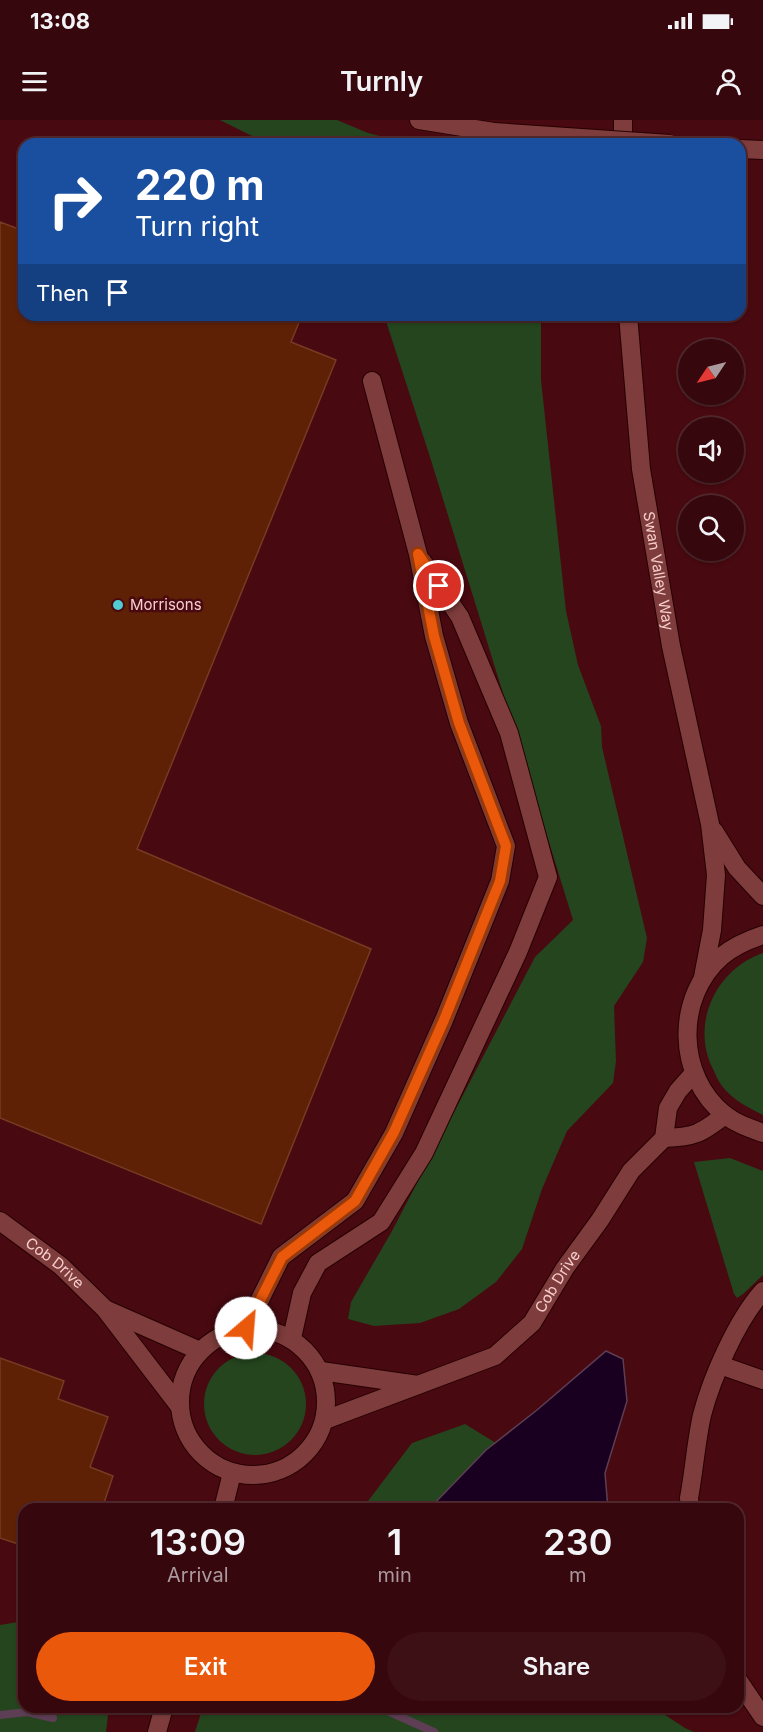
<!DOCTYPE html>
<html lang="en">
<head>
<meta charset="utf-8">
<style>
	:root { --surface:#36070c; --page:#3d1015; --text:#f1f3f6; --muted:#aa999d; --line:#50282d; --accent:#ea580c }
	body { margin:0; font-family:Inter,sans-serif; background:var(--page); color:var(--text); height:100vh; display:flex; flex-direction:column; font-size:22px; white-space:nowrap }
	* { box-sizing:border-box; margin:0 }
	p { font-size:20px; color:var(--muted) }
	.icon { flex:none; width:33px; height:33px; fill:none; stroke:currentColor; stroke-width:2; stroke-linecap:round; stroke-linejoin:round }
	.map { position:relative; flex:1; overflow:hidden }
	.sheet { position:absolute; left:18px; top:1383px; width:726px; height:210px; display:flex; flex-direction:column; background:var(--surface); border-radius:18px; box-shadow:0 2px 4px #0004,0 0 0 2px var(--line) }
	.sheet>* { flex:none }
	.hud { position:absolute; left:18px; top:18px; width:728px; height:183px; border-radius:18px; box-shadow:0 2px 4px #0004,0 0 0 2px var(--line); background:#1a4fa0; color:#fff; overflow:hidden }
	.needle { width:39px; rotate:235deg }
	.buttons { position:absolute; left:678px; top:219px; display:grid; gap:12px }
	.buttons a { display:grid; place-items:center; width:66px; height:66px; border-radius:50%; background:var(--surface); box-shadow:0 2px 4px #0004,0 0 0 2px var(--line); font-size:30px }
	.pin { position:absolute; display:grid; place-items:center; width:51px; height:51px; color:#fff; margin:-26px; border:3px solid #fff; border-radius:50%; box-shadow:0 2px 6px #0007 }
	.me { position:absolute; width:66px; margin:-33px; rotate:27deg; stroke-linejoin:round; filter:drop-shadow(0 0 4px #0008) }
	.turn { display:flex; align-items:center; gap:21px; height:126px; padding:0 18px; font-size:27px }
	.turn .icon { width:78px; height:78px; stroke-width:2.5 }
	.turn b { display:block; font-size:42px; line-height:51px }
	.then { display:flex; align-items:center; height:57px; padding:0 18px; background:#0003; gap:12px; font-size:22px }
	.eta { display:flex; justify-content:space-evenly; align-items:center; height:102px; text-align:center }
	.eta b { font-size:36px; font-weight:600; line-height:42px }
	.action { display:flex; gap:12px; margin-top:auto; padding:12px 18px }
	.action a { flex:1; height:69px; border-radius:36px; background:var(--accent); color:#fff; font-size:24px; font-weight:600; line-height:69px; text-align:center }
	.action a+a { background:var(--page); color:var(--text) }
	.status { display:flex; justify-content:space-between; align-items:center; height:42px; padding:0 30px; background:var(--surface); direction:ltr }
	.status svg { height:16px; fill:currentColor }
	header { display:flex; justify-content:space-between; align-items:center; height:78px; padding:0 18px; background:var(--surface); font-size:27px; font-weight:600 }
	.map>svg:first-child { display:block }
	.green { fill:#24451e }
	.water { fill:#1a0020; stroke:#5d3e54; stroke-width:1.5 }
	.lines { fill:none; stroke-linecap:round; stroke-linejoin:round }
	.stream { stroke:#5d3e54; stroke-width:8 }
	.building { fill:#5e2106; stroke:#773a23; stroke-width:1.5 }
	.minor-casing { stroke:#260002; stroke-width:20 }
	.minor { stroke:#7e3c3c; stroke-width:18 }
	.minor-bridge-casing { stroke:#260002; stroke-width:20; stroke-linecap:butt }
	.minor-bridge { stroke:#7e3c3c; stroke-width:18 }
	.route-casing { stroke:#983908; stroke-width:15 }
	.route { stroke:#ea580c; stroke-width:10 }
	.poi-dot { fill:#51ccd3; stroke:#480910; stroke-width:2 }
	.labels { text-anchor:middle; stroke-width:5; stroke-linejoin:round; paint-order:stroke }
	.street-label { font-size:15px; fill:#f8cfcd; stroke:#480910 }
	.poi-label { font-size:15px; fill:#f8cfcd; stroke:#480910; text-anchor:start }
</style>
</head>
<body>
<div class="status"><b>13:08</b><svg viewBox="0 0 49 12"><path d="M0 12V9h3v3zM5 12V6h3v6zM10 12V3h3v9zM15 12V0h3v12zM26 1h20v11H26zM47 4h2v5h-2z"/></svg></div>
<header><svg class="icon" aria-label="menu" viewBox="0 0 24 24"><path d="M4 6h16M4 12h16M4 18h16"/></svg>Turnly<svg class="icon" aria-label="person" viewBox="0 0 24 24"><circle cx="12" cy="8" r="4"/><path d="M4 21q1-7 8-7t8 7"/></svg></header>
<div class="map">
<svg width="763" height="1612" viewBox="0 0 763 1612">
	<rect width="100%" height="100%" fill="#480910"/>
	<path class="green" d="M220 0H337L368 13 412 24H268Z
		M384 195H541V260L566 491 578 545 601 606 602 627 647 818 643 842 614 886 616 941 613 963 567 1011 542 1069 522 1129 496 1162 459 1189 420 1203 374 1206 348 1199 351 1182 392 1111 535 837 573 800 430 337Z
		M763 833V995C747 987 733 980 722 966 718 961 716 955 713 949 690 904 716 849 763 833Z
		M730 1038 763 1051V1155L743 1174 737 1178 734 1174 694 1042Z
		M204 1284a51 51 0 1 1 102 0a51 51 0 1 1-102 0Z
		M465 1304 496 1323 429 1389H362L412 1323Z
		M24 1501V1587H109L106 1612H0V1505Z
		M203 1587H653L685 1608 694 1612H195Z"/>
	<path class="water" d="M606 1231 623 1239 627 1281 605 1353 608 1389H429L486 1330 537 1290Z"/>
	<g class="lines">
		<path class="stream" d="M324 1587 356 1589H383L434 1612
			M0 1595 27 1592 53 1598"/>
	</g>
	<path class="building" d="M0 102 24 111V195H302L291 222 336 240 137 729 371 829 261 1104 0 998Z
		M0 1238 64 1261 58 1279 108 1297 90 1347 113 1356 102 1389H24V1426L0 1418Z"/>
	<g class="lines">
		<g class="minor-casing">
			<g id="minor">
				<path d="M419 0 494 12"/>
				<path d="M623 0V24"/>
				<path d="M740 29 763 30"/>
				<path id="s1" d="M628 195 641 349 671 526 710 704 716 755 712 810 703 857"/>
				<path d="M714 711 737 748 763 776"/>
				<path d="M763 815C748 820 734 826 722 836 675 877 676 956 725 995 737 1004 749 1008 763 1013"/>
				<path d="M664 1018C695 1017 700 1014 725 995"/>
				<path id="s2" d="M0 1101 61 1146 105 1189 180 1287"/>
				<path d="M107 1190 200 1231"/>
				<path d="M246 1208 281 1137 355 1081 394 1013 444 900 500 761 506 726 459 603 434 516 418 434 372 261"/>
				<circle cx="253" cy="1282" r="73"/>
				<path d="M292 1218 302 1173 318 1143 381 1102 424 1033 518 832 548 757 509 613 460 497 422 441"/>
				<path d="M720 1245 763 1260"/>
				<path d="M321 1251 418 1265"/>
				<path id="s3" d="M325 1300 495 1236 532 1203 565 1148 600 1100 631 1051 664 1018 668 988 678 971 694 953"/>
				<path d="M223 1389 232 1353"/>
				<path d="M690 1389 689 1378C694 1351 696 1322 702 1295 712 1257 737 1200 763 1171"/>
				<path d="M738 1560 763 1597"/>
				<path d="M157 1612 164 1587"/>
			</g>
		</g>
		<use href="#minor" class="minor"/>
		<g class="minor-bridge-casing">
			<path id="minor-bridge" d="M494 12 670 24"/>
		</g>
		<use href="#minor-bridge" class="minor-bridge"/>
	</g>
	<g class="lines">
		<g class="route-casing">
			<path id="route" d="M246 1208 282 1137 355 1081 394 1012 444 900 500 761 506 726 459 603 434 516 418 434 439 466"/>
		</g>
		<use href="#route" class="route"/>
	</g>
	<circle class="poi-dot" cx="118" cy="485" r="6"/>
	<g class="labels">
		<g class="street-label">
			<text dy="5" stroke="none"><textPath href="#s1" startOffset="258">Swan Valley Way</textPath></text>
			<text dy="5" stroke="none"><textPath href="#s2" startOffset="69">Cob Drive</textPath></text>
			<text dy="5" stroke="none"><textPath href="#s3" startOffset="280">Cob Drive</textPath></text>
		</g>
		<g class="poi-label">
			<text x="130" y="490">Morrisons</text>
		</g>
	</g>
</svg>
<div class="buttons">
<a><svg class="needle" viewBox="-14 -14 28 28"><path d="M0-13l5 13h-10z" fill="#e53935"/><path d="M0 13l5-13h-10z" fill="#aa999d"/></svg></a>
<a><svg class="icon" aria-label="sound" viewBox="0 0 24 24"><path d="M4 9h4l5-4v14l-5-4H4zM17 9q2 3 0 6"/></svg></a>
<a><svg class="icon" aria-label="search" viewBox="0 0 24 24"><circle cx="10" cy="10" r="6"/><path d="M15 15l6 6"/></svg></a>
</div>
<div class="pin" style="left:439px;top:466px;background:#d93025"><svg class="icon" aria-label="arrive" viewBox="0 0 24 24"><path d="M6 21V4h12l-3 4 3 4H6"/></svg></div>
<svg class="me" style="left:246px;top:1208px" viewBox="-20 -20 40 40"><circle r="19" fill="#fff"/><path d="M0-13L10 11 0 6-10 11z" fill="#ea580c"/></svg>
<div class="hud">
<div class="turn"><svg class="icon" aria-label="right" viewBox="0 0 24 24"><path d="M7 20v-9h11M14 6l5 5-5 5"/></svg><div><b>220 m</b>Turn right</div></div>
<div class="then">Then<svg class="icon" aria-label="arrive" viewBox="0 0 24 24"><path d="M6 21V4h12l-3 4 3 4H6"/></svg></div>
</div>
<section class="sheet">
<div class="eta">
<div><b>13:09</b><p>Arrival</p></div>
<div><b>1</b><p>min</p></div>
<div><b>230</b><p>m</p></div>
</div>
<div class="action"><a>Exit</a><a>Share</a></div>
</section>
</div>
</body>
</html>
